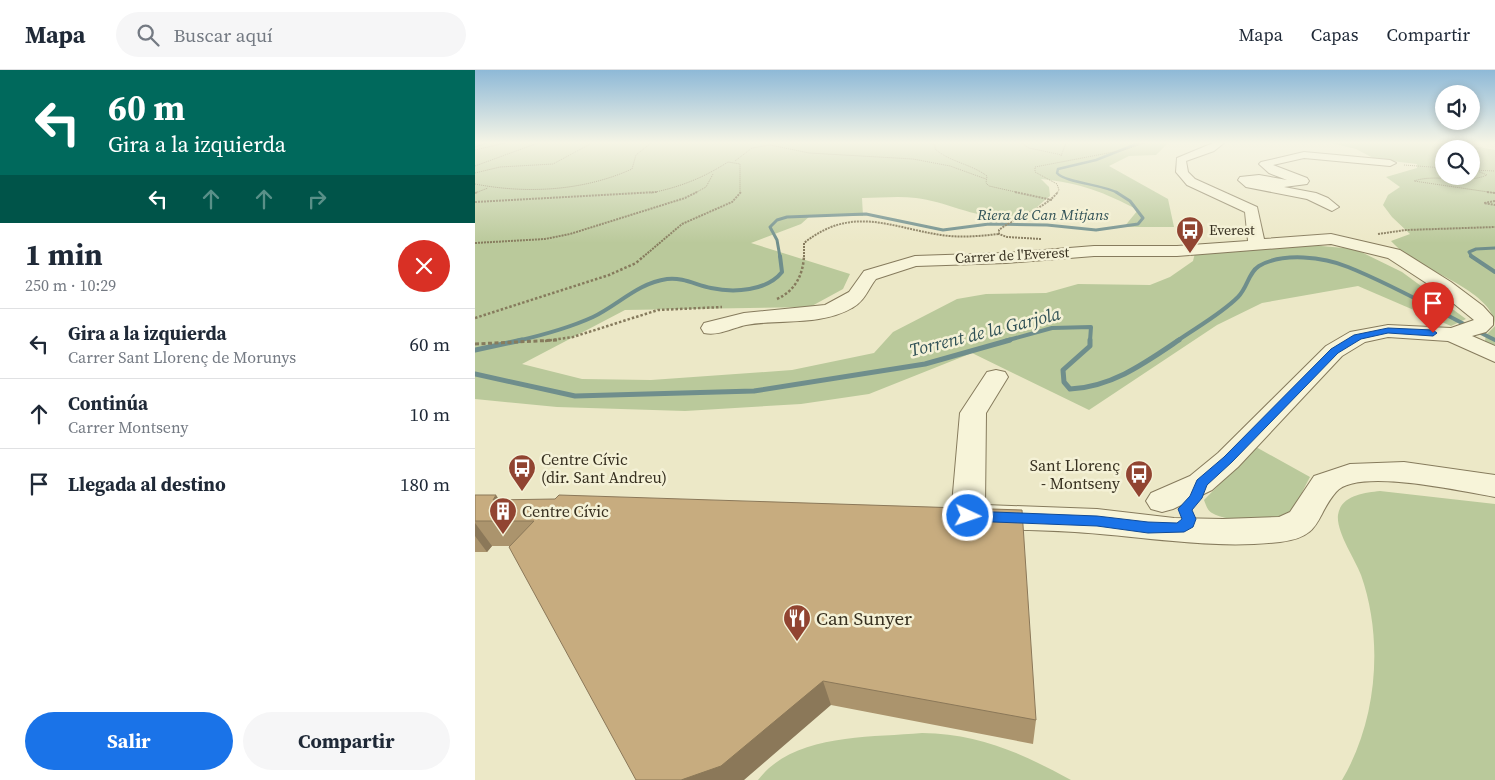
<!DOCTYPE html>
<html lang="es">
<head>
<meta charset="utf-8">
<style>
	:root { --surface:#fff; --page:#f6f6f7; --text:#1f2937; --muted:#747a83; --line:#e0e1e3; --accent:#1a73e8 }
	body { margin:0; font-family:"Source Serif 4",serif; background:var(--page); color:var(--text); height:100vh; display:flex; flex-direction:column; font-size:19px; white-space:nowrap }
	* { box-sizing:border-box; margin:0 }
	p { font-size:16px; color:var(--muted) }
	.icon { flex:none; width:28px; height:28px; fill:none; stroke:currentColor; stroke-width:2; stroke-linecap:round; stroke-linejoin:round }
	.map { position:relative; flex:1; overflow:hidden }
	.details { display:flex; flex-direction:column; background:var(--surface); width:475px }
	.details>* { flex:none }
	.banner { background:#00695c; color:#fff; overflow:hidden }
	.buttons { position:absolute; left:960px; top:15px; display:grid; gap:10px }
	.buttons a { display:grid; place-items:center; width:45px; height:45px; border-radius:50%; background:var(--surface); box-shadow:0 2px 8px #0003; font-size:25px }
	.pin { position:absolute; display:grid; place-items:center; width:42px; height:42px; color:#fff; margin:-51px -21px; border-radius:50% 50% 50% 0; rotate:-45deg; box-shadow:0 0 5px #0007 }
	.pin .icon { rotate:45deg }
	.me { position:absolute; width:55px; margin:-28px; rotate:93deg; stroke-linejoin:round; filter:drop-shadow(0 0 4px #0008) }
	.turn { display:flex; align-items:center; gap:18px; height:105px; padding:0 25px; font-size:22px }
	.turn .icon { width:65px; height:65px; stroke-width:2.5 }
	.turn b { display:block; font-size:35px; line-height:42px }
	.lanes { display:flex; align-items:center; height:48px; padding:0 25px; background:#0003; justify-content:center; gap:25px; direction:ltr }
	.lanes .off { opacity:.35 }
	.round { display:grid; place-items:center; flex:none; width:52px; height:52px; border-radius:26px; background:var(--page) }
	.headline { display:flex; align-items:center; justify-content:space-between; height:85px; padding:0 25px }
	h1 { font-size:30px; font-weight:700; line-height:38px }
	.action { display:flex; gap:10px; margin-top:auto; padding:10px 25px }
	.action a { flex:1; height:58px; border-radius:30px; background:var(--accent); color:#fff; font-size:20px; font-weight:700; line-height:58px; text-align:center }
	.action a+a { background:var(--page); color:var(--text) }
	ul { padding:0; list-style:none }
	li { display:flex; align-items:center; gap:15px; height:70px; padding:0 25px; border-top:1px solid var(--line) }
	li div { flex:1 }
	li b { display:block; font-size:19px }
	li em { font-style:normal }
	header { display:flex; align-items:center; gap:30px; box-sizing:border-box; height:70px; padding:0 25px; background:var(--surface); border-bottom:1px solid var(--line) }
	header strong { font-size:24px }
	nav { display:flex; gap:28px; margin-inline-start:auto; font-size:18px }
	.search { width:350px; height:45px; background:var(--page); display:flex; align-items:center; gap:12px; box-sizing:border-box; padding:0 18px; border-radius:28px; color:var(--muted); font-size:19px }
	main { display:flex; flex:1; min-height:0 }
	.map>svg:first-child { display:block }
	.green { fill:#bac99b; fill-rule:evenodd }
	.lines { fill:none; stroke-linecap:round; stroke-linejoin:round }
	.stream-far3 { stroke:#6f8e8c; stroke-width:2.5 }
	.stream-far2 { stroke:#6f8e8c; stroke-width:3 }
	.stream-far1 { stroke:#6f8e8c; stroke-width:4 }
	.stream { stroke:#6f8e8c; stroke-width:5 }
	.minor-casing { stroke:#867b5d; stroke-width:2 }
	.path-far3 { stroke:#867b5d; stroke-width:1; stroke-dasharray:1 1; stroke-linecap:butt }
	.path-far2 { stroke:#867b5d; stroke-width:2; stroke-dasharray:2 1; stroke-linecap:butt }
	.path-far1 { stroke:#867b5d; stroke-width:2.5; stroke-dasharray:2.5 2; stroke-linecap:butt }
	.path { stroke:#867b5d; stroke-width:3; stroke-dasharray:4 2.5; stroke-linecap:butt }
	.minor { fill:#f7f4d9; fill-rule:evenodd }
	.wall { fill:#ab946d }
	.shaded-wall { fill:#8b7859 }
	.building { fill:#c7ac7f; stroke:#8b7859 }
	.route { fill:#1a73e8; stroke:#114b97 }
	.labels { text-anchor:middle; stroke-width:5; stroke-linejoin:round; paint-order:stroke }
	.far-poi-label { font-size:14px; fill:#373020; stroke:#f4f1d6; text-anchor:start }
	.far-street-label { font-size:14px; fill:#373020; stroke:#f4f1d6 }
	.far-water-label { font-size:15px; font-style:italic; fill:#305156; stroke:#f4f1d6 }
	.poi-label { font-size:16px; fill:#373020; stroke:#f4f1d6; text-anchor:start }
	.water-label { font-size:18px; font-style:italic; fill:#305156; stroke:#f4f1d6 }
	.near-poi-label { font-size:19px; fill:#373020; stroke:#f4f1d6; text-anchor:start }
</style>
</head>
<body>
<header>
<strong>Mapa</strong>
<div class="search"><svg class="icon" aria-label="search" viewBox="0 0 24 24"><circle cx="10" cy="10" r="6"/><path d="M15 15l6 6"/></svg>Buscar aquí</div>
<nav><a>Mapa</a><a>Capas</a><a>Compartir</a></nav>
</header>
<main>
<section class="details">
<div class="banner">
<div class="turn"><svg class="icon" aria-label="left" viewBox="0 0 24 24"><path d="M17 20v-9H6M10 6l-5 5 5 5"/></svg><div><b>60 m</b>Gira a la izquierda</div></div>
<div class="lanes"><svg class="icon" aria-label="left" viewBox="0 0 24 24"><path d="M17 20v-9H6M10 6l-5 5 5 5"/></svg><svg class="icon off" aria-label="ahead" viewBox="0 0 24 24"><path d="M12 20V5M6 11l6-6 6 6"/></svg><svg class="icon off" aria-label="ahead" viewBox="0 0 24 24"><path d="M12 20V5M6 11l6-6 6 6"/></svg><svg class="icon off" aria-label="right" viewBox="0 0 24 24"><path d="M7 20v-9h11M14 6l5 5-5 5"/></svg></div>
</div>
<div class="headline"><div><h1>1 min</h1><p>250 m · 10:29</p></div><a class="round" style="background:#d93025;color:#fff"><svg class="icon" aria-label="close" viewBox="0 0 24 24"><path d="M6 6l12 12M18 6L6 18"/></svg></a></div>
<ul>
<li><svg class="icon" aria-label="left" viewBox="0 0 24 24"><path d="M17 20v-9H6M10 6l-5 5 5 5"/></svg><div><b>Gira a la izquierda</b><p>Carrer Sant Llorenç de Morunys</p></div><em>60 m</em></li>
<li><svg class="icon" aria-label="ahead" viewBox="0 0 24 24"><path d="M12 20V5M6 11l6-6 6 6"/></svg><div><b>Continúa</b><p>Carrer Montseny</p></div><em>10 m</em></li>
<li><svg class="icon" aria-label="arrive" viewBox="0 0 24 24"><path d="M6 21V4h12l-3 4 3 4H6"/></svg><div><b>Llegada al destino</b></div><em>180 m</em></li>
</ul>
<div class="action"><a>Salir</a><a>Compartir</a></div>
</section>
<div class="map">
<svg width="1020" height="710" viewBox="0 0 1020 710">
	<rect width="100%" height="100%" fill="#ece8c7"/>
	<path class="green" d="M0 73H693L681 85 654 86 634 96 693 129 699 157H649L663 140C629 122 605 113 566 109L574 117 575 126C569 130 563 137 557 141 520 160 478 132 441 128 423 126 404 128 387 128L388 146H335L326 154 276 173 375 204 368 219 335 237 150 240 47 294 107 309 176 310 317 300 399 283 418 262 482 229 511 224 571 223 603 214 675 215 695 207 718 191 720 183 835 175 880 179 927 202 991 249 976 256 883 216 787 233 742 255 614 340 497 283 394 324 326 334 210 341 82 337 0 329Z
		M856 73H982L1020 80V279L1010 271 1011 265 1020 256C1020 223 951 201 930 184 925 180 920 175 916 171L935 164 917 147 908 135 913 125 925 117 911 107 942 98V94L900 89 881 79ZM969 79H996V106H969Z
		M781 377 835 407C829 417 825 430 818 438 805 455 754 453 737 443 732 440 731 435 729 430Z
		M905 421 1020 434V710H867C902 651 909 570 886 505 880 489 861 462 863 445 866 425 889 423 905 421Z
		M447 663C505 664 546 683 596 710H283C319 663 393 668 447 663Z"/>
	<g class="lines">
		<path class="stream-far3" d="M643 123C627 114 591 113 582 103L583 99 621 90 664 73"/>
		<path class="stream-far2" d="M305 187 302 170 295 157 302 150 312 147 391 144 468 160 514 154 572 155 621 160 663 154 668 148 655 131 641 122
			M997 187 994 182 1001 179 1020 178"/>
		<path class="stream-far1" d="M996 186 1020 202
			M42 271C68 265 94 258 118 247 143 235 163 213 192 209 208 207 221 215 236 218 259 223 292 221 307 202L305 186
			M530 271 577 258 616 257 615 271
			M702 271C722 257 746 244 763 227 773 217 773 203 784 196 808 182 849 187 873 197 923 217 972 246 1020 270"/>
		<path class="stream" d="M615 270V276L588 300 589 312 595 319C637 317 670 293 704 270
			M0 280 47 270
			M0 304 100 326 279 321 450 294 535 270"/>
		<g class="minor-casing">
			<path id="minor" d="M738 73H749L739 81 711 91 713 102 720 109 782 137 789 169 856 164 925 180 976 212 1008 236 1018 247V255L1011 262 997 266 1020 276V292L973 271 913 267 890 272 867 286 763 397 737 420 698 439 687 442 676 439 671 431 676 423 715 406 743 383 851 276 875 262 913 255 976 258 999 250 962 220 913 188 856 174 702 186H619L531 193 441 196 401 209C393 219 390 231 377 238 346 256 305 249 271 255 257 258 244 266 229 263L226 258 229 253 269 243 350 235 374 222 389 201 440 186 531 183 619 176H702L773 171 770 142 712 115 701 102 702 88Z
				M829 82 915 90 921 93 915 96 829 88 798 95 832 108 834 111 832 114 809 117 841 123 853 128 864 137 857 141 832 129 771 117 763 110 765 107 784 105 812 110 794 103 784 94 786 92Z
				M521 300 530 302 533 307 511 343 510 435 622 439 699 448 748 449 804 447 815 442 839 406 875 394 929 392 1020 405V427C990 422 882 397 861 422 840 446 848 467 805 472 744 479 685 469 625 464 587 460 549 460 511 459 500 456 492 458 481 455L476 446 485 343 512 302Z"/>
		</g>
		<path class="path-far3" d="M454 73 460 75V79C475 92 496 94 512 106L511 113 514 116 545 123
			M546 73 554 78 587 85
			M0 77 12 73
			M0 80 30 73
			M586 86 591 73
			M260 91 277 78 295 75 334 83 438 89 475 96 511 109
			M929 95 969 98
			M0 96 63 73
			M996 100 1020 101
			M1000 100 1012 105C989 115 963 103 939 111L1020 123
			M0 103 25 97 78 94 117 73
			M0 114C52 124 108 121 157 99L161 85 176 73
			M0 123 13 118
			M176 123C205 117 228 108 253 92L265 94V123
			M220 123 231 117 238 104
			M582 123 584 120 582 114 560 102V97L649 80 670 73"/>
		<path class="path-far2" d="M540 122 577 130
			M1012 122 1020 123
			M0 123 3 122
			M1020 131 1009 133 1020 135
			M0 132 182 122
			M903 164 931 160 1020 157
			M566 169 532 167 524 164V160C543 145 567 141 583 122
			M0 173 70 169 95 164 210 128 222 122
			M168 187 207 154 257 132 266 122
			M329 187V173C377 135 414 157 466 165 485 168 505 166 524 164"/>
		<path class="path-far1" d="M302 229C320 221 328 205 329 186
			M0 248 134 205 161 193 169 186
			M70 271 98 267 183 240 247 237"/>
		<path class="path" d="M0 274 82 270"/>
		<use href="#minor" class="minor"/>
	</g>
	<path class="wall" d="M0 425 24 430 561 650 558 674 356 635 35 476H17L12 482H0Z"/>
	<path class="shaded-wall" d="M21 425 38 450 18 430Z
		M0 453 17 476 12 482 0 466Z
		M348 611 356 635 269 710H206Z"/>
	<path class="building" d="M0 425H21L18 430 80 429 84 425 547 440 561 650 348 611 246 696 206 710H161L34 477 59 451H0Z"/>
	<linearGradient id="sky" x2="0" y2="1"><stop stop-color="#8eb9d7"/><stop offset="0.42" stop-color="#f6f5e6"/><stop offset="1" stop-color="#f6f5e6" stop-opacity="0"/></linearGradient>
	<rect width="1020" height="173" fill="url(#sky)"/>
	<path class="route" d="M913 258 958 260 962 263 958 266 913 263 886 269 863 283 757 392 732 415 727 428 717 440 721 449 718 457 709 462 673 463 622 456 493 451 486 446 493 441 622 446 673 452 702 453 707 449 703 439 715 426 722 410 749 387 856 279 879 265Z"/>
	<defs>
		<g id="bus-pin" transform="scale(1.4375)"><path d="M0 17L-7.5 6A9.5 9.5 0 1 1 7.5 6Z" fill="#914431" stroke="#f4f1d6"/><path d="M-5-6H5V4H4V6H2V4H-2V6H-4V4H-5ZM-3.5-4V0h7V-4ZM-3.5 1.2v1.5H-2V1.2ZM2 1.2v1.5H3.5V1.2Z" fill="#fff"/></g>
		<g id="building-pin" transform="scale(1.4375)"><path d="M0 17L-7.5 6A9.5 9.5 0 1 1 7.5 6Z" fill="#914431" stroke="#f4f1d6"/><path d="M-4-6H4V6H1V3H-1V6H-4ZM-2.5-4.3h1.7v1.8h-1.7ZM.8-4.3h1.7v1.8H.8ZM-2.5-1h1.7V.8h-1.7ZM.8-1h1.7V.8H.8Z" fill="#fff"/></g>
		<g id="restaurant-pin" transform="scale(1.4375)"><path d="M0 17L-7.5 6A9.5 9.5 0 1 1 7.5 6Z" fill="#914431" stroke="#f4f1d6"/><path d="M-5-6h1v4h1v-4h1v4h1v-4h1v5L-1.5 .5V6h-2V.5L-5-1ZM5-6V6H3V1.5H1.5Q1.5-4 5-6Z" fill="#fff"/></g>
	</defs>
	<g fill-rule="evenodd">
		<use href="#bus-pin" x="715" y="160"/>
		<use href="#bus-pin" x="47" y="398"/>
		<use href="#bus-pin" x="664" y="404"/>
		<use href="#building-pin" x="28" y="441"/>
		<use href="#restaurant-pin" x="322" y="548"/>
	</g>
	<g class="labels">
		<g class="far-poi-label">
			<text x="734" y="165">Everest</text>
		</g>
		<g class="far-street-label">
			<text transform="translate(537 185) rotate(-3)" y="5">Carrer de l'Everest</text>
		</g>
		<g class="far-water-label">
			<text x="568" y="150">Riera de Can Mitjans</text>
		</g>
		<g class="poi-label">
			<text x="66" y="395">Centre Cívic<tspan x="66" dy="18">(dir. Sant Andreu)</tspan></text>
			<text x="645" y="401" text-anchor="end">Sant Llorenç<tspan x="645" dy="18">- Montseny</tspan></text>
			<text x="47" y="447">Centre Cívic</text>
		</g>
		<g class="water-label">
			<text transform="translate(510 262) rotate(-14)" y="6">Torrent de la Garjola</text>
		</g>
		<g class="near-poi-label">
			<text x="341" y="555">Can Sunyer</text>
		</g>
	</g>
</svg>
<div class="buttons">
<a><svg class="icon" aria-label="sound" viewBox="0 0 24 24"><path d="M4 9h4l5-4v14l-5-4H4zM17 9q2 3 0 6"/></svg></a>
<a><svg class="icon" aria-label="search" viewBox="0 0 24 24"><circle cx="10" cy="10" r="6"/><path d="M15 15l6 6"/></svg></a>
</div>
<div class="pin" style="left:958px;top:263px;background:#d93025"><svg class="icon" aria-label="arrive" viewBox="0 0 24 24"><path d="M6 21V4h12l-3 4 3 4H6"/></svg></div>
<svg class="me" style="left:493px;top:446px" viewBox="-20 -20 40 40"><circle r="17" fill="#1a73e8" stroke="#fff" stroke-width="3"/><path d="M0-11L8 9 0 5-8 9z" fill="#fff"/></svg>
</div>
</main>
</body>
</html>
